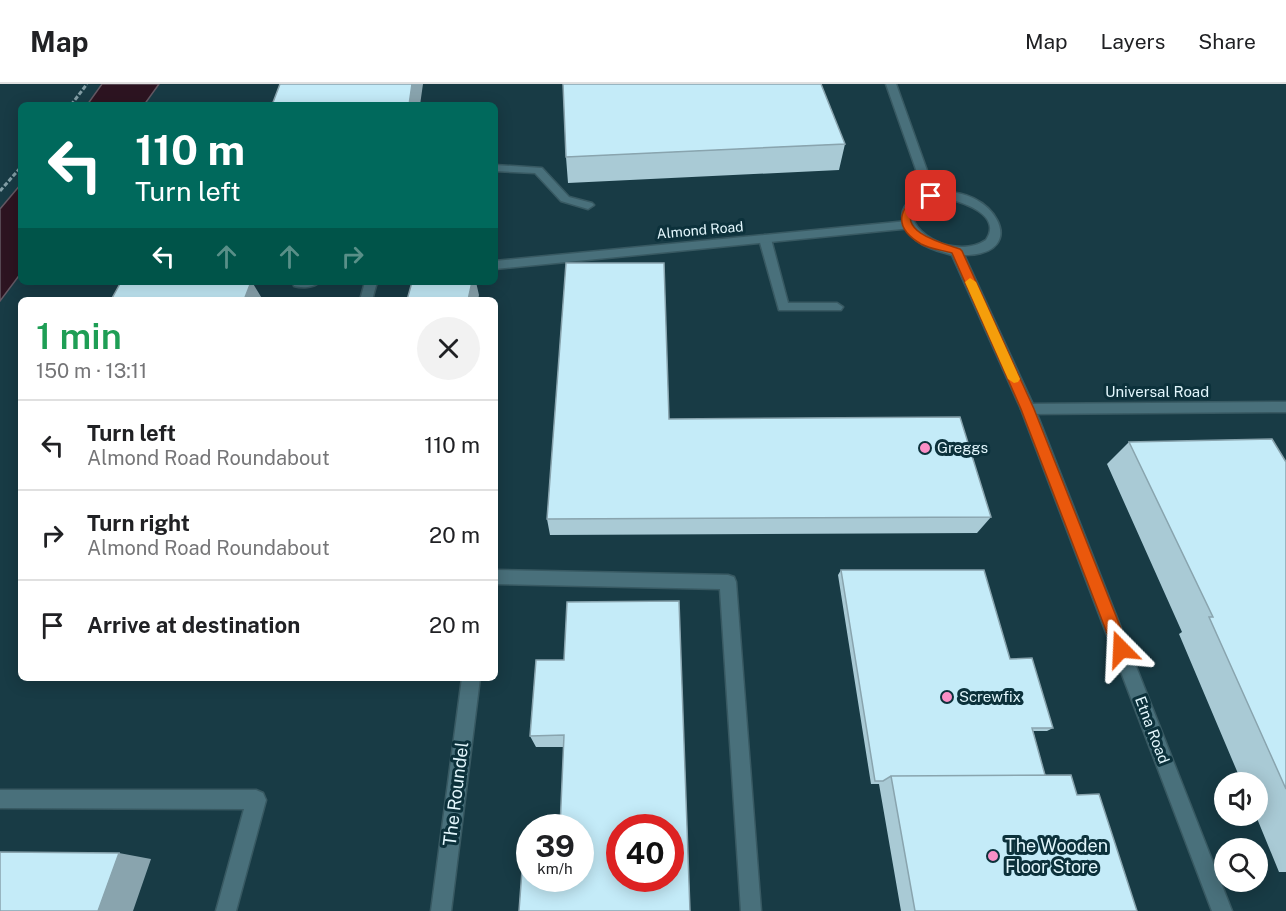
<!DOCTYPE html>
<html lang="en">
<head>
<meta charset="utf-8">
<style>
	:root { --surface:#fff; --page:#f2f2f2; --text:#202124; --muted:#757577; --line:#e0e0e0 }
	body { margin:0; font-family:"Public Sans",sans-serif; background:var(--page); color:var(--text); height:100vh; display:flex; flex-direction:column; font-size:22px; white-space:nowrap }
	* { box-sizing:border-box; margin:0 }
	p { font-size:20px; color:var(--muted) }
	.icon { flex:none; width:33px; height:33px; fill:none; stroke:currentColor; stroke-width:2; stroke-linecap:round; stroke-linejoin:round }
	.map { position:relative; flex:1; overflow:hidden }
	.sheet { position:absolute; left:18px; top:213px; width:480px; height:384px; display:flex; flex-direction:column; background:var(--surface); border-radius:9px; box-shadow:0 3px 15px #0003 }
	.sheet>* { flex:none }
	.guide { position:absolute; left:18px; top:18px; width:480px; height:183px; border-radius:9px; box-shadow:0 3px 15px #0003; background:#00695c; color:#fff; overflow:hidden }
	.buttons { position:absolute; left:1214px; top:688px; display:grid; gap:12px }
	.buttons a { display:grid; place-items:center; width:54px; height:54px; border-radius:50%; background:var(--surface); box-shadow:0 3px 15px #0003; font-size:30px }
	.speed { position:absolute; left:516px; top:730px; display:flex; gap:12px; font-size:30px; font-weight:700; text-align:center }
	.speed>* { display:grid; place-content:center; width:78px; height:78px; border-radius:50%; background:var(--surface); box-shadow:0 3px 15px #0003; line-height:1 }
	.speed small { font-size:15px; font-weight:400 }
	.speed .limit { border:9px solid #d22; background:#fff; color:#111 }
	.pin { position:absolute; display:grid; place-items:center; width:51px; height:51px; color:#fff; margin:-26px; border-radius:12px; box-shadow:0 3px 9px #0006 }
	.me { position:absolute; width:66px; margin:-33px; rotate:339deg; stroke-linejoin:round; filter:drop-shadow(0 0 4px #0008) }
	.turn { display:flex; align-items:center; gap:21px; height:126px; padding:0 18px; font-size:27px }
	.turn .icon { width:78px; height:78px; stroke-width:2.5 }
	.turn b { display:block; font-size:42px; line-height:51px }
	.lanes { display:flex; align-items:center; height:57px; padding:0 18px; background:#0003; justify-content:center; gap:30px; direction:ltr }
	.lanes .off { opacity:.35 }
	.round { display:grid; place-items:center; flex:none; width:63px; height:63px; border-radius:32px; background:var(--page) }
	.overview { display:flex; align-items:center; justify-content:space-between; height:102px; padding:0 18px }
	h1 { font-size:36px; font-weight:600; line-height:45px; color:#1e9e55 }
	ul { padding:0; list-style:none }
	li { display:flex; align-items:center; gap:18px; height:90px; padding:0 18px; border-top:2px solid var(--line) }
	li div { flex:1 }
	li b { display:block; font-size:22px }
	li em { font-style:normal }
	header { display:flex; align-items:center; gap:36px; box-sizing:border-box; height:84px; padding:0 30px; background:var(--surface); border-bottom:2px solid var(--line) }
	header strong { font-size:28px }
	nav { display:flex; gap:33px; margin-inline-start:auto; font-size:21px }
	.map>svg:first-child { display:block }
	.water { fill:#2d1421; stroke:#635863; stroke-width:1.5 }
	.lines { fill:none; stroke-linecap:round; stroke-linejoin:round }
	.service-casing { stroke:#385962; stroke-width:3 }
	.minor-casing { stroke:#385962; stroke-width:3 }
	.tertiary-casing { stroke:#385962; stroke-width:3 }
	.path { stroke:#839ea6; stroke-width:3; stroke-dasharray:4.5 2; stroke-linecap:butt }
	.service { fill:#49707b; fill-rule:evenodd }
	.minor { fill:#49707b; fill-rule:evenodd }
	.tertiary { fill:#49707b; fill-rule:evenodd }
	.wall { fill:#a9cad5 }
	.shaded-wall { fill:#89a4ae }
	.building { fill:#c4ebf8; stroke:#89a4ae; stroke-width:1.5; fill-rule:evenodd }
	.route { fill:#ea580c; stroke:#983908; stroke-width:1.5 }
	.slow { fill:#f59e0b }
	.poi-dot { fill:#fa8fc6; stroke:#0c313b; stroke-width:2 }
	.labels { text-anchor:middle; stroke-width:6; stroke-linejoin:round; paint-order:stroke }
	.far-street-label { font-size:14px; fill:#e2f6fc; stroke:#0c313b }
	.street-label { font-size:15px; fill:#e2f6fc; stroke:#0c313b }
	.poi-label { font-size:15px; fill:#e2f6fc; stroke:#0c313b; text-anchor:start }
	.near-street-label { font-size:18px; fill:#e2f6fc; stroke:#0c313b }
	.near-poi-label { font-size:18px; fill:#e2f6fc; stroke:#0c313b; text-anchor:start }
</style>
</head>
<body>
<header>
<strong>Map</strong>
<nav><a>Map</a><a>Layers</a><a>Share</a></nav>
</header>
<div class="map">
<svg width="1286" height="827" viewBox="0 0 1286 827">
	<rect width="100%" height="100%" fill="#183b45"/>
	<path class="water" d="M102 0H159L144 21H87Z
		M21 100V189L0 217V125Z"/>
	<g class="lines">
		<g class="service-casing">
			<path id="service" d="M495 81 542 84 569 113 592 119 594 121 588 125 561 117 535 89 495 87Z
				M765 151 771 155 788 219H837L843 223 841 226H779L759 155Z
				M365 198H377L372 216H360Z
				M495 486 728 491 734 493 736 498 761 827H741L720 505 495 500Z
				M0 706H256L263 709 266 716 236 827H216L244 725 0 724Z"/>
		</g>
		<g class="minor-casing">
			<path id="minor" d="M908 137 914 141 912 144 495 185V177Z
				M293 198H319C314 204 301 204 294 202Z
				M1286 318V328L1028 330 1021 325 1028 320Z
				M462 594H480L451 827H431Z"/>
		</g>
		<g class="tertiary-casing">
			<path id="tertiary" d="M886 0H896L935 109C993 99 1033 171 964 171L1035 325 1232 827H1212L1021 325 952 171C939 167 926 164 916 156 896 139 897 117 925 111ZM945 114C963 118 1003 131 986 156 948 181 886 132 926 118 932 116 939 115 945 114Z"/>
		</g>
		<path class="path" d="M71 21 87 0
			M0 107 21 83"/>
		<use href="#service" class="service"/>
		<use href="#minor" class="minor"/>
		<use href="#tertiary" class="tertiary"/>
	</g>
	<path class="wall" d="M845 60 839 86 568 99 566 73Z
		M1129 358 1286 378V788H1279L1256 732H1257V699H1242L1179 550 1182 548 1107 380Z
		M991 433 977 449 550 451 547 435Z
		M841 486 1010 575 1053 644 1047 647H1033L1045 691 1077 711 1137 827H901L879 700H871L838 491Z
		M536 576 690 827 580 795 564 663H536L530 652Z"/>
	<path class="shaded-wall" d="M412 0H423L420 21H409Z
		M251 198H252L263 216H244Z
		M472 198H476L479 211 478 216H468Z
		M119 769 151 775 133 827H98Z"/>
	<path class="building" d="M280 0H412L409 21H272Z
		M563 0H821L845 60 566 73Z
		M566 179H664L669 335 960 333 991 433 547 435Z
		M121 198H251L244 216H111Z
		M412 198H472L468 216H407Z
		M1272 355 1286 378V705L1209 533H1213L1129 358Z
		M841 486H984L1010 575 1032 574 1053 644H1032L1045 691 891 692 883 697H875Z
		M679 517 690 827H519L523 773H530V795H580V744H560L564 651 530 652 536 576H564L567 518ZM620 744H670V795H620Z
		M1071 691 1077 711 1099 710 1137 827H915L891 692Z
		M0 768 119 769 98 827H0Z"/>
	<path class="route" d="M931 108 936 112C930 116 921 117 915 123 895 148 946 160 960 165L962 167 1034 325 1129 565 1126 570 1121 573 1115 570 1021 325 952 169C942 166 930 165 921 160 889 141 900 117 931 108Z"/>
	<path class="slow" d="M970 194 976 198 1020 295 1018 298 1014 299 1008 295 965 198Z"/>
	<g class="poi-dot">
		<circle cx="925" cy="364" r="6"/>
		<circle cx="947" cy="613" r="6"/>
		<circle cx="993" cy="772" r="6"/>
	</g>
	<g class="labels">
		<g class="far-street-label">
			<text transform="translate(700 146) rotate(-5)" y="5">Almond Road</text>
		</g>
		<g class="street-label">
			<text x="1157" y="313">Universal Road</text>
			<text transform="translate(1152 646) rotate(69)" y="5">Etna Road</text>
		</g>
		<g class="poi-label">
			<text x="937" y="369">Greggs</text>
			<text x="959" y="618">Screwfix</text>
		</g>
		<g class="near-street-label">
			<text transform="translate(456 710) rotate(-83)" y="6">The Roundel</text>
		</g>
		<g class="near-poi-label">
			<text x="1005" y="768">The Wooden<tspan x="1005" dy="21">Floor Store</tspan></text>
		</g>
	</g>
</svg>
<div class="buttons">
<a><svg class="icon" aria-label="sound" viewBox="0 0 24 24"><path d="M4 9h4l5-4v14l-5-4H4zM17 9q2 3 0 6"/></svg></a>
<a><svg class="icon" aria-label="search" viewBox="0 0 24 24"><circle cx="10" cy="10" r="6"/><path d="M15 15l6 6"/></svg></a>
</div>
<div class="speed"><div>39<small>km/h</small></div><div class="limit">40</div></div>
<div class="pin" style="left:931px;top:112px;background:#d93025"><svg class="icon" aria-label="arrive" viewBox="0 0 24 24"><path d="M6 21V4h12l-3 4 3 4H6"/></svg></div>
<svg class="me" style="left:1121px;top:565px" viewBox="-20 -20 40 40"><path d="M0-17L14 15 0 8-14 15z" fill="#ea580c" stroke="#fff" stroke-width="4"/></svg>
<div class="guide">
<div class="turn"><svg class="icon" aria-label="left" viewBox="0 0 24 24"><path d="M17 20v-9H6M10 6l-5 5 5 5"/></svg><div><b>110 m</b>Turn left</div></div>
<div class="lanes"><svg class="icon" aria-label="left" viewBox="0 0 24 24"><path d="M17 20v-9H6M10 6l-5 5 5 5"/></svg><svg class="icon off" aria-label="ahead" viewBox="0 0 24 24"><path d="M12 20V5M6 11l6-6 6 6"/></svg><svg class="icon off" aria-label="ahead" viewBox="0 0 24 24"><path d="M12 20V5M6 11l6-6 6 6"/></svg><svg class="icon off" aria-label="right" viewBox="0 0 24 24"><path d="M7 20v-9h11M14 6l5 5-5 5"/></svg></div>
</div>
<section class="sheet">
<div class="overview"><div><h1>1 min</h1><p>150 m · 13:11</p></div><a class="round"><svg class="icon" aria-label="close" viewBox="0 0 24 24"><path d="M6 6l12 12M18 6L6 18"/></svg></a></div>
<ul>
<li><svg class="icon" aria-label="left" viewBox="0 0 24 24"><path d="M17 20v-9H6M10 6l-5 5 5 5"/></svg><div><b>Turn left</b><p>Almond Road Roundabout</p></div><em>110 m</em></li>
<li><svg class="icon" aria-label="right" viewBox="0 0 24 24"><path d="M7 20v-9h11M14 6l5 5-5 5"/></svg><div><b>Turn right</b><p>Almond Road Roundabout</p></div><em>20 m</em></li>
<li><svg class="icon" aria-label="arrive" viewBox="0 0 24 24"><path d="M6 21V4h12l-3 4 3 4H6"/></svg><div><b>Arrive at destination</b></div><em>20 m</em></li>
</ul>
</section>
</div>
</body>
</html>
